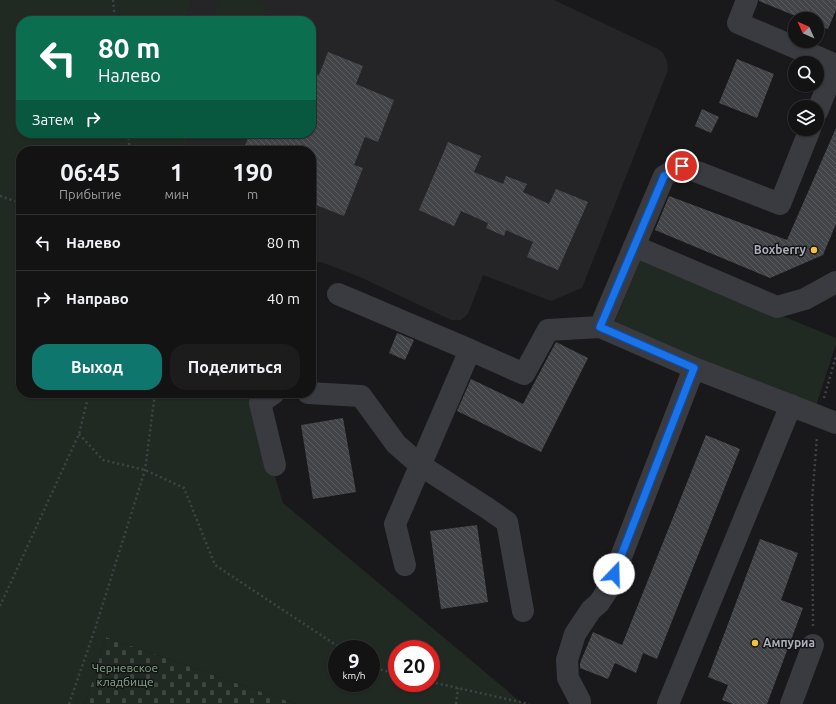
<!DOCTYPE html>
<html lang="ru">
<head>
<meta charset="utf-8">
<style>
	:root { --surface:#131314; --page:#1c1c1d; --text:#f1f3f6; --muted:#9d9ea0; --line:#323234; --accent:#0f766e }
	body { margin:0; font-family:Ubuntu,sans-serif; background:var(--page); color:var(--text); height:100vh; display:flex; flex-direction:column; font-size:15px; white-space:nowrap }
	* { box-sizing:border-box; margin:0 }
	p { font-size:13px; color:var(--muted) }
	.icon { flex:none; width:22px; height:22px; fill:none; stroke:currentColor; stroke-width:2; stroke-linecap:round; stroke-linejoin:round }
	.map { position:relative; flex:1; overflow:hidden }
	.details { position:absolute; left:16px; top:146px; width:300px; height:252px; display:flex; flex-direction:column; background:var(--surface); border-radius:16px; box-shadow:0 1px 3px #0004,0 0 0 1px var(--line) }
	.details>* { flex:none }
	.top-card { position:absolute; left:16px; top:16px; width:300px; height:122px; border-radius:16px; box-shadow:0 1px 3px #0004,0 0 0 1px var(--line); background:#0b6e4f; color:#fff; overflow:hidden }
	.needle { width:26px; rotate:315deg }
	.fabs { position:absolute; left:788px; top:12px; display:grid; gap:8px }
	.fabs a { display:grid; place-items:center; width:36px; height:36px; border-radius:50%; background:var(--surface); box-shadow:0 1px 3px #0004,0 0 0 1px var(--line); font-size:20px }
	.speed { position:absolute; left:328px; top:640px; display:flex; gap:8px; font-size:20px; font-weight:700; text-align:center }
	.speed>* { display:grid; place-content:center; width:52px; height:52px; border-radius:50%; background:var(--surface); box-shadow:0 1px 3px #0004,0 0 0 1px var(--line); line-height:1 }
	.speed small { font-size:10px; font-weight:400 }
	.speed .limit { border:6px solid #d22; background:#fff; color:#111 }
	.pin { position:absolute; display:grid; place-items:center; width:34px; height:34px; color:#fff; margin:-17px; border:2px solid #fff; border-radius:50%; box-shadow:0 1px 4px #0007 }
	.me { position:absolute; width:44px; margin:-22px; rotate:21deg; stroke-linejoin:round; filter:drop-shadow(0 0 3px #0008) }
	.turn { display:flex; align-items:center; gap:14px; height:84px; padding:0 16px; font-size:18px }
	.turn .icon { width:52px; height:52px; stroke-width:2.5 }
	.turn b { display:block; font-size:28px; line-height:34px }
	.then { display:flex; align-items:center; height:38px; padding:0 16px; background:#0003; gap:8px; font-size:15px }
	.eta { display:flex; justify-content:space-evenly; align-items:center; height:68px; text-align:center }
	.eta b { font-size:24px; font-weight:700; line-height:28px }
	.button { display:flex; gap:8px; margin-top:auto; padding:8px 16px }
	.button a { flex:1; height:46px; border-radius:16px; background:var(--accent); color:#fff; font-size:16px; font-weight:700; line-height:46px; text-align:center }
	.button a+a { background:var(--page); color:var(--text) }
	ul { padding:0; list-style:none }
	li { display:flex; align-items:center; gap:12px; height:56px; padding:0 16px; border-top:1px solid var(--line) }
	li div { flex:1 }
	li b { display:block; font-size:15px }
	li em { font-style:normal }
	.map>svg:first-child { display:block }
	.built { fill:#252528 }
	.cemetery { fill:url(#cemetery-stones) }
	.green { fill:#212a22; fill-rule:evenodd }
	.building { fill:url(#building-back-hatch) }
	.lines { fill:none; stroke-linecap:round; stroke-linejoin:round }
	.path { stroke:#404247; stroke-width:2.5; stroke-dasharray:2 3; stroke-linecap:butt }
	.minor { stroke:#3a3b40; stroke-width:22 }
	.route-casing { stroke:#114b97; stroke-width:10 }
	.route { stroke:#1a73e8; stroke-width:7 }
	.poi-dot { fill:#f6c136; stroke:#141416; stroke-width:1.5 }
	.labels { text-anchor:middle; stroke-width:3; stroke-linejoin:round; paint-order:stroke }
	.poi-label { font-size:12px; font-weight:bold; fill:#abafbb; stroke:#141416; text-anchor:end }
	.park-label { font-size:12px; fill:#82a686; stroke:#141416 }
</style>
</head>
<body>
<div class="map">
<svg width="836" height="704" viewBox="0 0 836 704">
	<defs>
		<pattern id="cemetery-stones" width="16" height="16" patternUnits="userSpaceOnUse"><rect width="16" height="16" fill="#212a22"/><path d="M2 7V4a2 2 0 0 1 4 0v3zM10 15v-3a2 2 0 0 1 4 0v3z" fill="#3f4640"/></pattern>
		<pattern id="building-back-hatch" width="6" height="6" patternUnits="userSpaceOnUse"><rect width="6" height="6" fill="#434448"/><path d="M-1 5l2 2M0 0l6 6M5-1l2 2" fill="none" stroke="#5b5c60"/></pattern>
	</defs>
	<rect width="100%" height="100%" fill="#19191b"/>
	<path class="built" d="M191 0H554L658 49 663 53 667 61 668 70 582 288 551 301 483 275 468 314 461 320H451L360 277 321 262H311V151H189L187 133H311V21H186Z"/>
	<path class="cemetery" d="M106 637 296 704H85Z"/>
	<path class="green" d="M0 0H191L186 21H21V133H187L189 151H21V393H250L283 503 523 704H296L106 637 85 704H0ZM337 649H371V683H337ZM397 649H431V683H397Z
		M220 0H256L267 5 260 21H211Z
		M641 258 836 338V344L816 406 613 326Z"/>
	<path class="building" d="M759 0H836V10L828 29 817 25V19H803L759 1Z
		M328 52 363 66 356 84 394 100 378 142 365 137 354 165 363 168 344 216 311 203V151H243L250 133H311V72L319 75Z
		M737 59 774 74 757 118 719 103Z
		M702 109 719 117 711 133 695 126Z
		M836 128V224L823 255 770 278 655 230 669 196 787 240Z
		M448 142 481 156 474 172 503 184 506 176 527 184 523 192 549 204 556 189 588 202 558 270 527 257 533 242 506 230 504 236 486 228 488 223 461 211 454 226 419 210Z
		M397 333 414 340 405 360 389 353Z
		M556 342 588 358 541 452 457 411 471 379 523 404Z
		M343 418 356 492 313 499 301 425Z
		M706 435 740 449 657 659 643 653 636 673 615 663 608 679 580 668V663L593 632 622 645Z
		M477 525 488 602 441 609 430 531Z
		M760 539 798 553 781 600 803 608 767 704H733L722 700 728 685 708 677Z"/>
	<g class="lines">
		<path class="path" d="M113 0 115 21
			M128 133 130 151
			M0 196 21 203
			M824 398 836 356
			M79 434 103 460 145 470 184 488 215 565 342 649
			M0 606 79 434 89 393
			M813 626 812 501 817 437
			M371 667 397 674
			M431 682 529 704
			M69 704 95 629 145 470 155 393
			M456 704 458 688"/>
		<path class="minor" d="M747 0 738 23 836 65
			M817 112 836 65
			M634 246 777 307 805 299 836 282
			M338 294 470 350
			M694 368 600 327 664 176 682 166 780 204 810 129
			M274 393 260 403 275 465
			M308 393 361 396 396 444 420 465 487 508 507 522 523 611
			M405 565 395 524 470 350 524 374 548 330 600 327
			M580 704V701L568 678 567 660 575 634 591 610 599 603 609 588 694 368 836 423
			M668 704 791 405
			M791 704 813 645"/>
	</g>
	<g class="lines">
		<g class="route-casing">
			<path id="route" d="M614 574 694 368 600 327 664 176 682 166"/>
		</g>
		<use href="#route" class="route"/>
	</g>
	<g class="poi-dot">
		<circle cx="814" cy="250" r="4"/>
		<circle cx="755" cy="643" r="4"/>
	</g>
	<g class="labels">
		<g class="poi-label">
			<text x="806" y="254">Boxberry</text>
			<text x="763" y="647" text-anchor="start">Ампуриа</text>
		</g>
		<g class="park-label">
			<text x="125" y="672">Черневское<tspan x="125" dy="14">кладбище</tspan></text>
		</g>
	</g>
</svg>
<div class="fabs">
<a><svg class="needle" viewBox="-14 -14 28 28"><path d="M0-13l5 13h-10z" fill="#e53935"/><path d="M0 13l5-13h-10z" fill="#9d9ea0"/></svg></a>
<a><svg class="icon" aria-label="search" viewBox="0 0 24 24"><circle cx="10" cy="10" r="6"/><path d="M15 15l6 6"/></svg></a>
<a><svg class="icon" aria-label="layers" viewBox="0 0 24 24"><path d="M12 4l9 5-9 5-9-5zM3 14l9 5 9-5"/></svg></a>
</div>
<div class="speed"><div>9<small>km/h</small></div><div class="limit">20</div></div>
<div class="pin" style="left:682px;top:166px;background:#d93025"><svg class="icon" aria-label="arrive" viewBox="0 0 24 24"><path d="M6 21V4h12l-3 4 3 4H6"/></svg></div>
<svg class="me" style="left:614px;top:574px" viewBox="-20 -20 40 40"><circle r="19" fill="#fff"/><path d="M0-13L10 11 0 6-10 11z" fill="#1a73e8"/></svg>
<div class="top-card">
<div class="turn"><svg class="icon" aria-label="left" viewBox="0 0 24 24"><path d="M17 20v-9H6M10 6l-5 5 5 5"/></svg><div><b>80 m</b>Налево</div></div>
<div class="then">Затем<svg class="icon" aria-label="right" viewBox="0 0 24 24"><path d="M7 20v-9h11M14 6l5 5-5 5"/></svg></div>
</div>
<section class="details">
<div class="eta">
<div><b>06:45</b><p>Прибытие</p></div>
<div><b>1</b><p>мин</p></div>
<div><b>190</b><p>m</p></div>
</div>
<ul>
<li><svg class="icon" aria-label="left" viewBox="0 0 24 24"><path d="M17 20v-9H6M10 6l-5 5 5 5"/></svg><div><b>Налево</b></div><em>80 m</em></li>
<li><svg class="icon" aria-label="right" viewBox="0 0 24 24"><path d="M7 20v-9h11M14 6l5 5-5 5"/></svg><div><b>Направо</b></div><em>40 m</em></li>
</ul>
<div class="button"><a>Выход</a><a>Поделиться</a></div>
</section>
</div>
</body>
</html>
